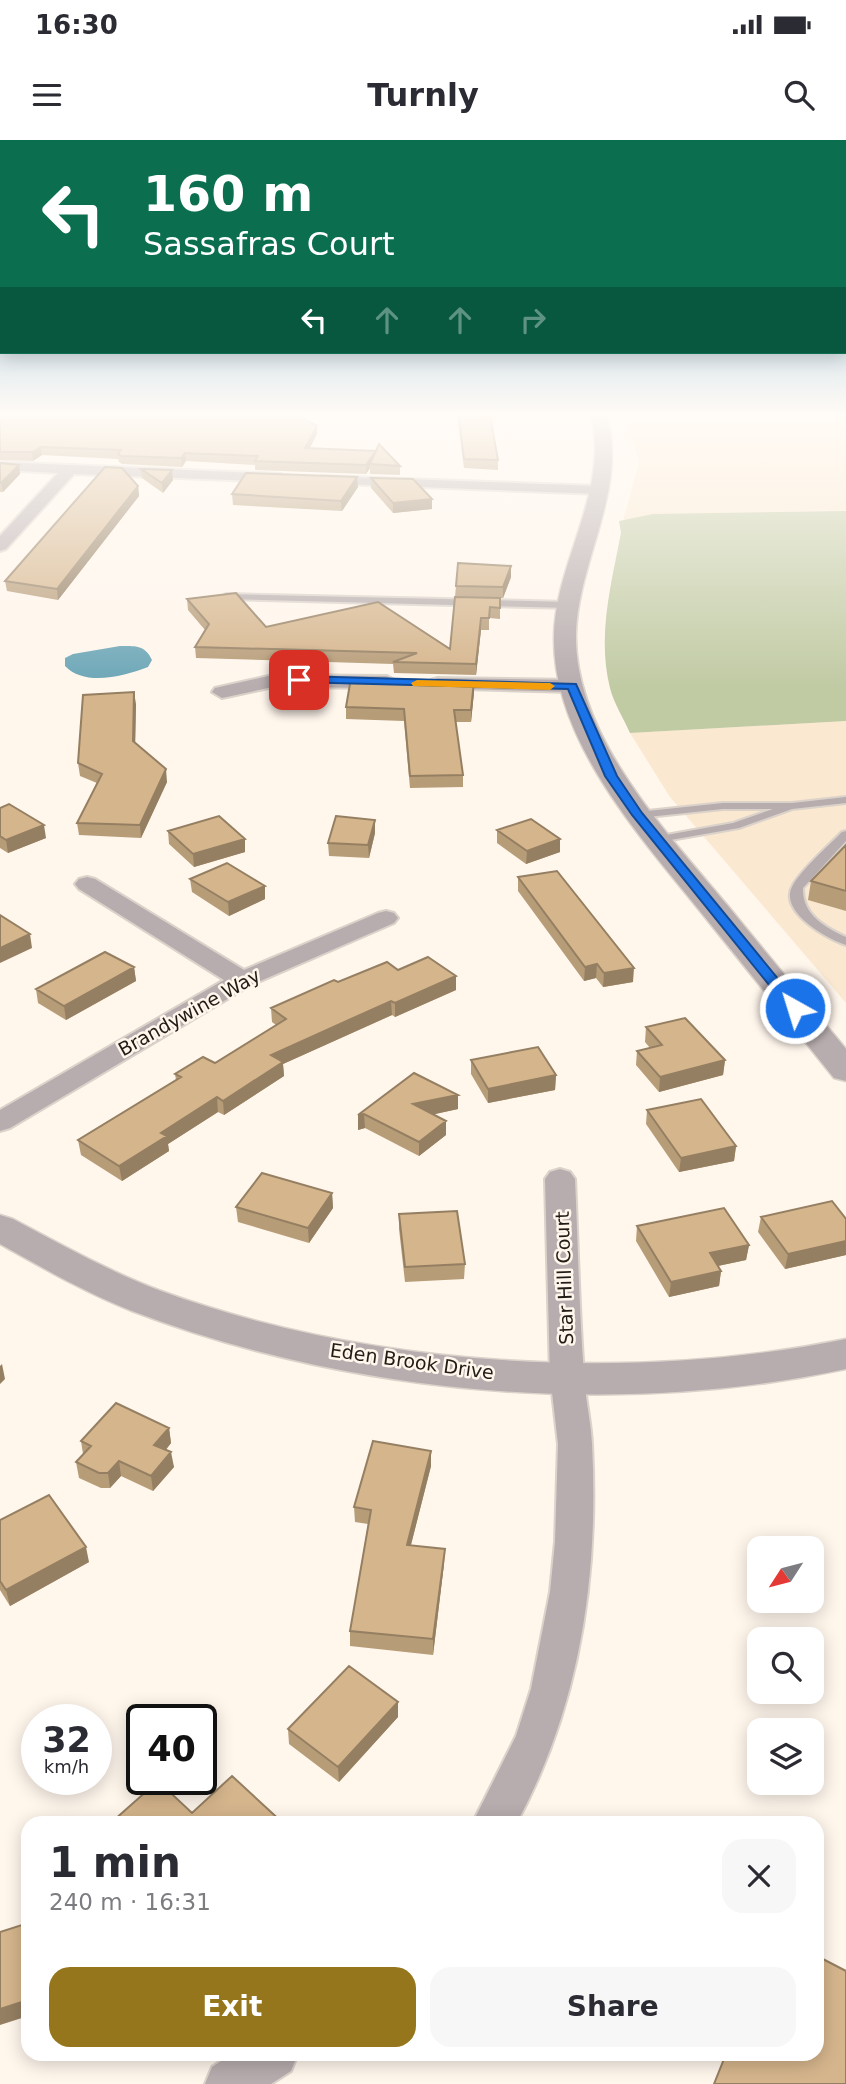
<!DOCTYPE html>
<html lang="en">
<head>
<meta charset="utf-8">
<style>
	:root { --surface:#fff; --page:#f7f7f7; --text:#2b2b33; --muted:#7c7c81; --accent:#95761d }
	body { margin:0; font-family:"DejaVu Sans",sans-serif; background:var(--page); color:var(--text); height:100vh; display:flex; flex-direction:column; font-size:26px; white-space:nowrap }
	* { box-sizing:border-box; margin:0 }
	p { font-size:23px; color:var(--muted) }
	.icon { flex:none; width:38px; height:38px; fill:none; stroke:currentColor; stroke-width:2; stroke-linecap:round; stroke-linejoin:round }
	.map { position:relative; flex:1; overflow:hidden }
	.panel { position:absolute; left:21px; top:1676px; width:803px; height:245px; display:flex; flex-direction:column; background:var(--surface); border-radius:21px; box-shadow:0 4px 18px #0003 }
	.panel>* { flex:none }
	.banner { position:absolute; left:0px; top:0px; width:847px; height:214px; box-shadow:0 4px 18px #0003; background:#0b6e4f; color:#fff; overflow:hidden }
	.needle { width:46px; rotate:234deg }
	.controls { position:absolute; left:747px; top:1396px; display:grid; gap:14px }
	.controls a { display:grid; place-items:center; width:77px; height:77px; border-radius:14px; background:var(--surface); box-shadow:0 4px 18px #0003; font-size:35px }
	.speed { position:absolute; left:21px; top:1564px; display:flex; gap:14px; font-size:35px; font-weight:700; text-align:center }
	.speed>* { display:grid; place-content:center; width:91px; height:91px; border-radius:50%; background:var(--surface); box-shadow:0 4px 18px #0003; line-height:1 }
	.speed small { font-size:18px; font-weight:400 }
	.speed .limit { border:4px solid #111; border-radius:10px; background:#fff; color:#111 }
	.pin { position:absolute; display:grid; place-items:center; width:60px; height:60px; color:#fff; margin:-30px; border-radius:14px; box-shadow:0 4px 10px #0006 }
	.me { position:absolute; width:77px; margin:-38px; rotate:321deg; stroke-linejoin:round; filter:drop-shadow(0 0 5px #0008) }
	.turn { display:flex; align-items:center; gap:24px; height:147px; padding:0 28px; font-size:32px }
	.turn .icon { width:91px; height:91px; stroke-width:2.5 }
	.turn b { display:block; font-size:49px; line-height:60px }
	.lanes { display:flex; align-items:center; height:66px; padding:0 28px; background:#0003; justify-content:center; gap:35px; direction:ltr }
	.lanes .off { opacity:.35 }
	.round { display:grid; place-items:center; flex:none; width:74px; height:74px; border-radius:21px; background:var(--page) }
	.summary { display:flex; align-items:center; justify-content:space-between; height:119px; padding:0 28px }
	h1 { font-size:42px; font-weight:600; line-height:52px }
	.cta { display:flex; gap:14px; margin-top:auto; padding:14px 28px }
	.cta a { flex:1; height:80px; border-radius:21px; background:var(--accent); color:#fff; font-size:28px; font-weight:600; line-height:80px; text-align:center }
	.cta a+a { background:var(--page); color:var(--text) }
	.status { display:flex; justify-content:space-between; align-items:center; height:49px; padding:0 35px; background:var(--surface); direction:ltr }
	.status svg { height:19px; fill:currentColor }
	header { display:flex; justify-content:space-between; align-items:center; height:91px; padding:0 28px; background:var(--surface); font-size:32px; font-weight:600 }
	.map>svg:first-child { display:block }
	.built { fill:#fbe8d0 }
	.green { fill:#c0caa3 }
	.water { fill:#6aa5b6 }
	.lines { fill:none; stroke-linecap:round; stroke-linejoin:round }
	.service-casing { stroke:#dbd3ca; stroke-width:4 }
	.minor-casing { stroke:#dbd3ca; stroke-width:4 }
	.tertiary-casing { stroke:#dbd3ca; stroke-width:3 }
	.service { fill:#b7acae; fill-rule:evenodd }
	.minor { fill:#b7acae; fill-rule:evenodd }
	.tertiary { fill:#b7acae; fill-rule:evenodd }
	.wall { fill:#b79c78 }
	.shaded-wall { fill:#957f62 }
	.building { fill:#d5b58c; stroke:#957f62; stroke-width:2 }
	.route { fill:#1a73e8; stroke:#114b97; stroke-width:2 }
	.slow { fill:#f59e0b }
	.labels { text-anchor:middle; stroke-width:5; stroke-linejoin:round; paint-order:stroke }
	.street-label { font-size:19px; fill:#211c16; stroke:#fff6ec }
</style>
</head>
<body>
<div class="status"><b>16:30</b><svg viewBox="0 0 49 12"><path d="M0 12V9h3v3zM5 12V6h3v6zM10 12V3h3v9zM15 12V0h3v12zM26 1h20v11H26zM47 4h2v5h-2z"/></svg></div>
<header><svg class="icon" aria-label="menu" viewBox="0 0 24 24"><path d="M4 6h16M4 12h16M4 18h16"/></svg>Turnly<svg class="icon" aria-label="search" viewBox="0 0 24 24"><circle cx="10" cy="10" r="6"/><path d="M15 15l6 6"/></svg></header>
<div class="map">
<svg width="846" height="1944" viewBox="0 0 846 1944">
	<rect width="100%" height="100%" fill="#fff6ec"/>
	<path class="built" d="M626 276H846V371L722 385 623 381 639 322Z
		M846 581V863L670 657 630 593Z"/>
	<path class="green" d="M846 371V581L630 593C624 579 614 564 610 548 597 496 611 445 621 393L619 381 653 374Z"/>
	<path class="water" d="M120 506C136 506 145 505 152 520L148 527C124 536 85 547 65 526V518L73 514Z"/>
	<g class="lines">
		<g class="service-casing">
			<path id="service" d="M226 454 570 462 574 465 570 468 223 459 222 457Z
				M846 657V663L792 669 739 688 659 702 653 699 655 697 733 683 773 669H723L638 678 633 675 638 672 723 663H792Z
				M846 691V701L803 748C802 774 824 787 846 797V805C827 799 777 771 793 745 801 730 829 705 842 692Z"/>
		</g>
		<g class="minor-casing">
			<path id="minor" d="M0 322 281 334 288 338 281 342 74 334 6 409 0 411V396L58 333 0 330Z
				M322 336 599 346 606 350 599 354 317 343 315 340Z
				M273 535 387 536 397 542 387 548 273 547 222 558 212 552 215 548Z
				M438 538 572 540 582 546 572 552 431 548 428 544 431 540Z
				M87 737 95 739 244 830 378 773 386 771 394 773 398 778 394 783 251 845 10 988 0 991V970L224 840 79 749 75 744 79 739Z
				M560 1029 570 1032 575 1039C578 1104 579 1170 584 1235 585 1258 591 1281 592 1304 599 1436 580 1567 516 1684H472L516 1596 531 1549 550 1452 555 1402 558 1304 550 1235 545 1039 550 1032Z
				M231 1914H298L291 1931 271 1944H205L212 1927Z"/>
		</g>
		<g class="tertiary-casing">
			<path id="tertiary" d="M591 276H607C628 349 578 421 576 494 574 596 667 693 728 766 767 814 807 862 846 909V941L834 938C792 886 750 833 708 781 646 703 553 604 554 498 554 423 610 352 591 276Z
				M0 1075 13 1079C62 1105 110 1132 161 1151 369 1227 630 1243 846 1199V1229C616 1278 352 1255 132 1171 86 1153 43 1128 0 1104Z"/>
		</g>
		<use href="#service" class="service"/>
		<use href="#minor" class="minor"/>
		<use href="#tertiary" class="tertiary"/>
	</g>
	<path class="wall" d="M0 276 317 286V294L309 309 400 326V335L370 334V328L366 334 255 330V325L186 321 182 327 122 324 119 322 118 319 42 315 33 321 0 320Z
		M457 276H490L498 320V330L464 328Z
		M0 323 19 325 20 334 3 352H0Z
		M141 329 173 340 163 353 142 338Z
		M371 338 432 359V369L393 373 371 348Z
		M138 346 139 356 58 460 7 451 5 441Z
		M358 347 342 371 233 365 232 354Z
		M511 437 503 458H500V479L489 478V490H481L476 535 394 533 393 524 196 518 195 507 205 490 188 470 187 459 266 487 450 509 456 446Z
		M474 552 471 582H455L463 635V647L410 648 404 581 346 579V567Z
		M136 564 135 602 167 642 141 698 79 695 77 683 97 643 80 636 78 623Z
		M0 668 46 698 8 713 0 708Z
		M497 690 560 699V712L526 724 497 703Z
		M168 691 245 712 194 727 169 704Z
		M375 693 369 718 329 716 328 703Z
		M846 705V771L808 760 811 741Z
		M518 737 633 842 603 847 596 838 584 841 518 751Z
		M190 739 265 759 229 776 192 752Z
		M134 827 136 841 66 880 38 863 36 849Z
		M398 830 456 850 395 877 392 875 283 924 284 936 224 975 218 972 168 1004 169 1011 122 1041 81 1015 78 1000 176 940 175 934 215 923 276 885 272 882 271 868 338 842Z
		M646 887 725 920 723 935 659 952 636 925 637 911 650 908 645 902Z
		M471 920 556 935 555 950 488 963 471 934Z
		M458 955V969L434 974 446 981V995L419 1016 365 988 358 990V975Z
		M647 970 736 1006 734 1021 679 1032 646 984Z
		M332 1053 333 1068 309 1103 238 1082 236 1067Z
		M399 1074 465 1124 464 1139 405 1142 399 1089Z
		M761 1077 846 1079V1115L785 1129 758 1092Z
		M637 1086 749 1105 746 1120 718 1126 721 1131 719 1146 669 1157 636 1101Z
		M169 1288 171 1303 166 1310 174 1327 153 1351 121 1336 110 1348H101L79 1338 76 1322 83 1314 81 1301Z
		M431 1326 411 1405 444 1424 433 1515 350 1506V1491L368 1384 355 1382 354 1367Z
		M0 1380 89 1422 10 1466 0 1450Z
		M398 1562V1577L339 1642 289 1604 288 1589Z"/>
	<path class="shaded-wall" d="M317 286V294L305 317V308Z
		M41 307 42 315 33 321 32 312Z
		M376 311 370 324V328L366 334V325Z
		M185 313 186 321 182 327 181 318Z
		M19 325 20 334 3 352 1 343Z
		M172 330 173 340 163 353 162 343Z
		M357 337 358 347 342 371 341 361Z
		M138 346 139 356 58 460 57 449Z
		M432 359V369L393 373V363Z
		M511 426V437L503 458V447Z
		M481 478V490L476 535V524Z
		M474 541V552L471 582V570Z
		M134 552 136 564 135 613 133 601Z
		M166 629 167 642 141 698 140 685Z
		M375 680V693L369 718 368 705Z
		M44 685 46 698 8 713 6 700Z
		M245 699V712L194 727 193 714Z
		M560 699V712L526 724 527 711Z
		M265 746V759L229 776 228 762Z
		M30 794 32 808 0 823V808Z
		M597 824 596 838 584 841 585 827Z
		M134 827 136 841 66 880 64 866Z
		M634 828 633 842 603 847 604 833Z
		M456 836V850L395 877V863Z
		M391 861 392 875 283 924 284 936 224 975 223 961 271 915Z
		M725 920 723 935 659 952 660 937Z
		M556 935 555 950 488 963V949Z
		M458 955V969L413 979V964Z
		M217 957 218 972 168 1004 169 1011 122 1041 119 1026 161 993Z
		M364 974 365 988 358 990V975Z
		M446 981V995L419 1016V1002Z
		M736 1006 734 1021 679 1032 681 1018Z
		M332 1053 333 1068 309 1103 308 1088Z
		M846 1101V1115L785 1129 788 1114Z
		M749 1105 746 1120 708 1128 710 1113Z
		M721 1131 719 1146 669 1157 671 1142Z
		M2 1224 5 1239 0 1244V1226Z
		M169 1288 171 1303 157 1320 154 1305Z
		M431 1311V1326L407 1420V1405Z
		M171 1312 174 1327 153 1351 151 1336Z
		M119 1321 121 1336 110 1348 108 1333Z
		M86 1407 89 1422 10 1466 6 1450Z
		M445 1409 444 1424 433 1515V1499Z
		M398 1562V1577L339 1642 338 1627Z
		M28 1860V1876L0 1885V1869Z"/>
	<path class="building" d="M0 276H299L317 286 305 308 376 311 366 325 255 321 258 316 185 313 181 318 121 316 118 314 121 310 41 307 32 312H0Z
		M459 276H490L498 320 464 319Z
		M379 304 400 326 370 324Z
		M0 323 19 325 1 343H0Z
		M105 327 122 328 138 346 57 449 5 441Z
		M141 329 172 330 162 343Z
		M246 333 357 337 341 361 232 354Z
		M371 338 413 339 432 359 393 363Z
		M458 423 511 426 503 447 456 446Z
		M236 453 266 487 378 462 450 509 455 457 500 458V468L490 467 489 478H481L476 524 393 522 417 513 195 507 209 484 187 459Z
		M351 538 474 541 471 570H454L463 635 410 636 404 569 346 567Z
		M134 552 133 601 166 629 140 685 77 683 102 634 78 623 83 555Z
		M9 664 44 685 6 700 0 696V668Z
		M219 676 245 699 193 714 168 691Z
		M336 676 375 680 368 705 328 703Z
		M531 679 560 699 527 711 497 690Z
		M846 705V751L811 741Z
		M227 723 265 746 228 762 190 739Z
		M557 731 634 828 604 833 597 824 585 827 518 737Z
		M0 775 30 794 0 808Z
		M105 812 134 827 64 866 36 849Z
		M428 817 456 836 395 863 391 861 271 915 283 922 223 961 217 957 161 993 167 996 119 1026 78 1000 181 937 175 934 203 917 215 923 286 879 271 868 334 840 338 842 387 822 398 830Z
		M685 878 725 920 660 937 637 911 662 905 646 887Z
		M538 907 556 935 488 949 471 920Z
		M414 933 458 955 413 964 446 981 419 1002 364 974 358 975Z
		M701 959 736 1006 681 1018 647 970Z
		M262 1033 332 1053 308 1088 236 1067Z
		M832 1061 846 1079V1101L788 1114 761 1077Z
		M724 1068 749 1105 710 1113 721 1131 671 1142 637 1086Z
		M457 1071 465 1124 405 1127 399 1074Z
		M116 1263 169 1288 154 1305 171 1312 151 1336 119 1321 108 1333H99L76 1322 91 1306 81 1301Z
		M373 1301 431 1311 407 1405 445 1409 433 1499 350 1491 371 1370 354 1367Z
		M49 1355 86 1407 6 1450 0 1441V1380Z
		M349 1526 398 1562 338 1627 288 1589Z
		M232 1636 284 1684H115L113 1681 158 1641 192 1673Z
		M28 1783V1860L0 1869V1792Z
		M817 1816 846 1831V1944H714L726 1914H817Z"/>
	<linearGradient id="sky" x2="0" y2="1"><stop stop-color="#75aed4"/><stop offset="0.5" stop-color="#fffbf6"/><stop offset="1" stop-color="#fffbf6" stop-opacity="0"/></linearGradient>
	<rect width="846" height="548" fill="url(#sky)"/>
	<path class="route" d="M299 536 576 544 617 636 642 673 802 868 795 872 790 871 632 675 605 636 568 549 295 542V537Z"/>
	<path class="slow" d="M417 540 550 543 555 546 550 550 413 546 411 543Z"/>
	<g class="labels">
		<g class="street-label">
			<text transform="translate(189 872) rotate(-29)" y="7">Brandywine Way</text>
			<text transform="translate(564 1138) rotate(-92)" y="7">Star Hill Court</text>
			<text transform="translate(412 1221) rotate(8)" y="7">Eden Brook Drive</text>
		</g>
	</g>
</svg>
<div class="controls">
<a><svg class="needle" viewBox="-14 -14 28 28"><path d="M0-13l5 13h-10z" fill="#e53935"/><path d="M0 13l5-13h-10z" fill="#7c7c81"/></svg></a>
<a><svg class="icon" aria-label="search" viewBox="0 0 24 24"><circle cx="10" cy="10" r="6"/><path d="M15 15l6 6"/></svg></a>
<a><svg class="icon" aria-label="layers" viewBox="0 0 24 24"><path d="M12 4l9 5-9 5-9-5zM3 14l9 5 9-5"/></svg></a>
</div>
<div class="speed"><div>32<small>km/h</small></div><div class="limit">40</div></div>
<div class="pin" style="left:299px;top:540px;background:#d93025"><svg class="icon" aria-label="arrive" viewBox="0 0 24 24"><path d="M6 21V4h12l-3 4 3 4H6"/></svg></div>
<svg class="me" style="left:795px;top:868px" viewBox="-20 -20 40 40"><circle r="17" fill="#1a73e8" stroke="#fff" stroke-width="3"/><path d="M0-11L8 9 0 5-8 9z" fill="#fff"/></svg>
<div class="banner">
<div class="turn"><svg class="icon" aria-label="left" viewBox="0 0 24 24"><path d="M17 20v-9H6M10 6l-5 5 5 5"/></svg><div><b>160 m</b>Sassafras Court</div></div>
<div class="lanes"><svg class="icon" aria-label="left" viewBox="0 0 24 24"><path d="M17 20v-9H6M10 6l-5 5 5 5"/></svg><svg class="icon off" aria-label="ahead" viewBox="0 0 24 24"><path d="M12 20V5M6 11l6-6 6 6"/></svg><svg class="icon off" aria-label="ahead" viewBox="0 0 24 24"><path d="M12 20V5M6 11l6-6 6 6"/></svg><svg class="icon off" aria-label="right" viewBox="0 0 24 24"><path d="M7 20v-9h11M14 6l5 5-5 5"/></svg></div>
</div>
<section class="panel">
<div class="summary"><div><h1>1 min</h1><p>240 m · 16:31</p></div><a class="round"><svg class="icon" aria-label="close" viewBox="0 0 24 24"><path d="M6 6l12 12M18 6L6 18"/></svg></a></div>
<div class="cta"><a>Exit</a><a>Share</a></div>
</section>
</div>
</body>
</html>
